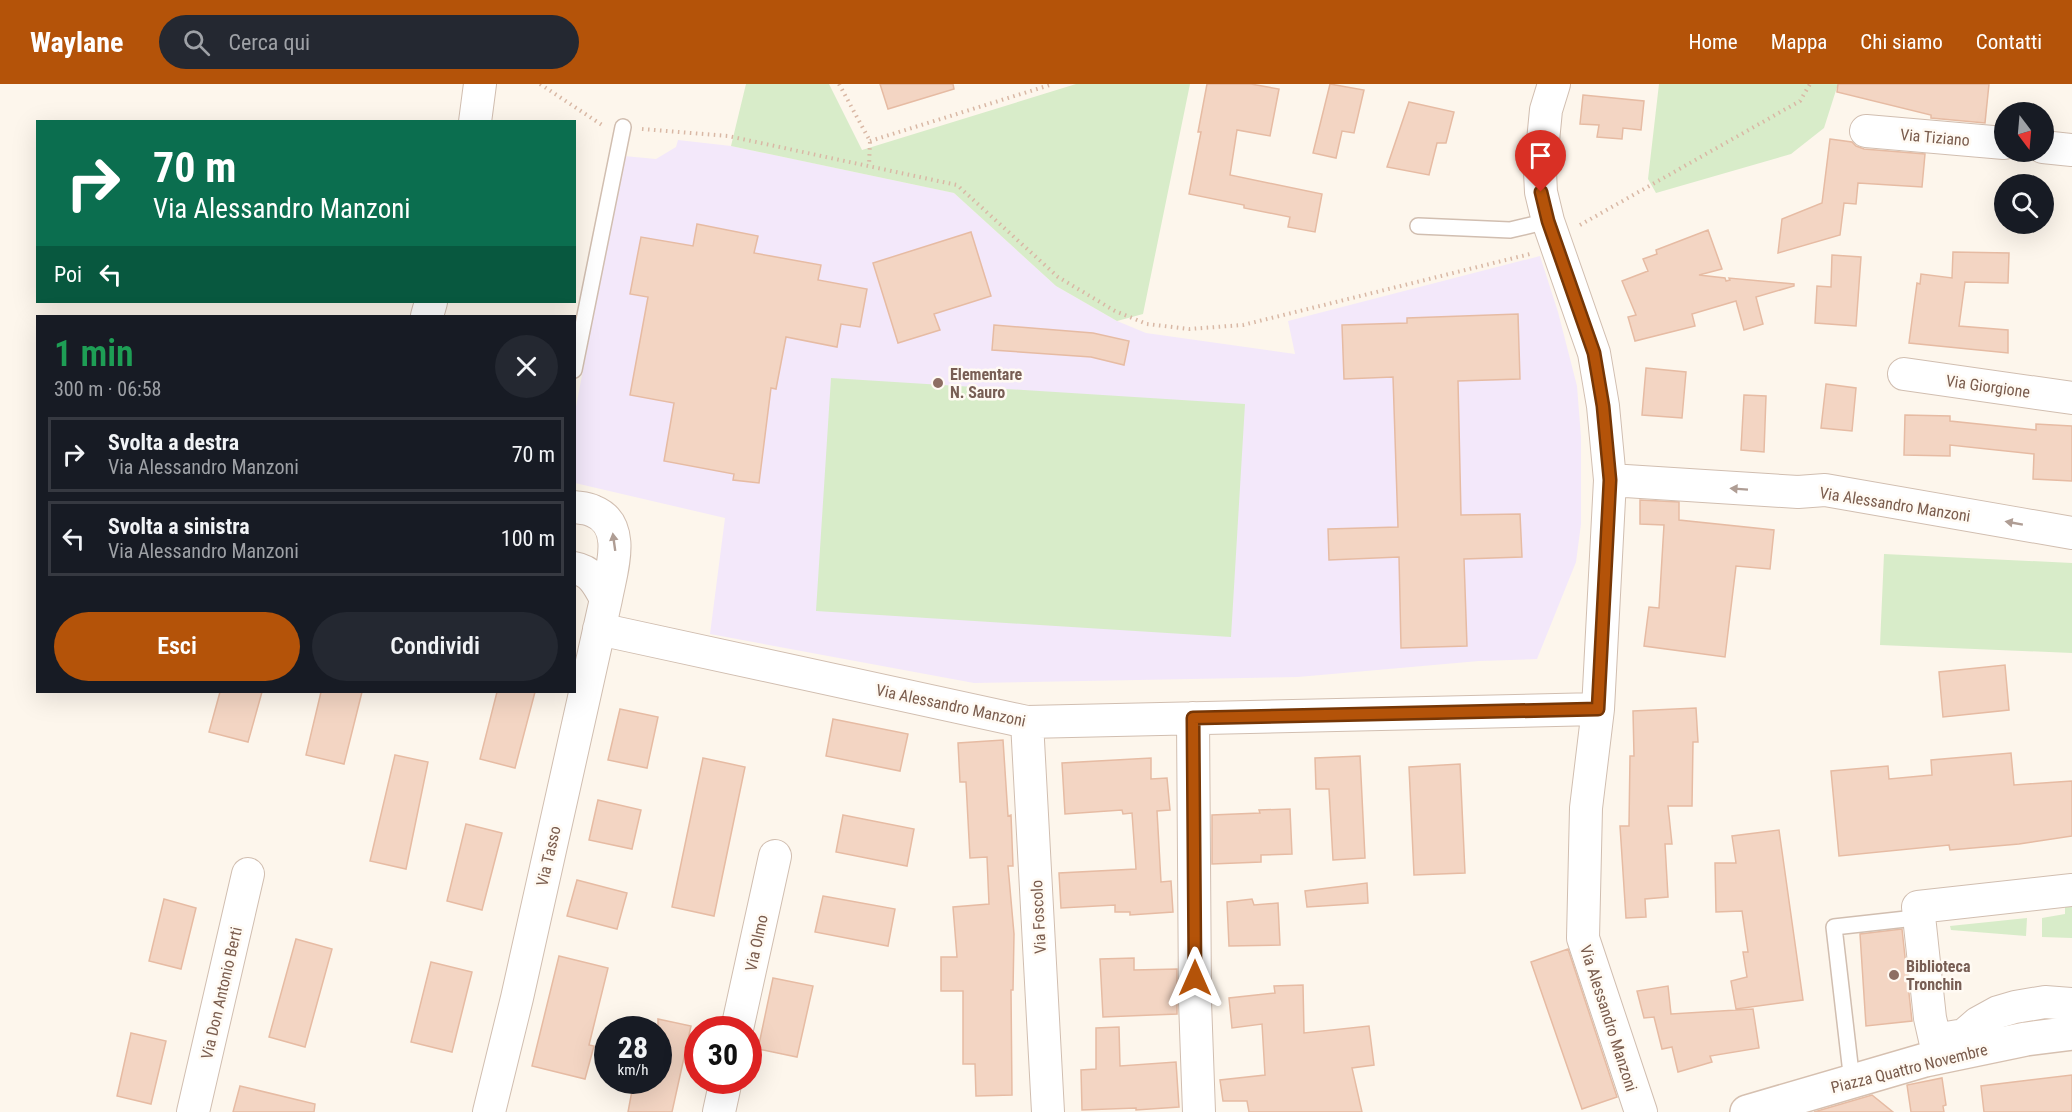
<!DOCTYPE html>
<html lang="it">
<head>
<meta charset="utf-8">
<style>
	:root { --surface:#171b24; --page:#242831; --text:#f1f3f6; --muted:#9ea1a6; --line:#363941; --accent:#b45309 }
	body { margin:0; font-family:"Roboto Condensed",sans-serif; background:var(--page); color:var(--text); height:100vh; display:flex; flex-direction:column; font-size:22px; white-space:nowrap }
	* { box-sizing:border-box; margin:0 }
	p { font-size:20px; color:var(--muted) }
	.icon { flex:none; width:33px; height:33px; fill:none; stroke:currentColor; stroke-width:2; stroke-linecap:round; stroke-linejoin:round }
	.map { position:relative; flex:1; overflow:hidden }
	.details { position:absolute; left:36px; top:231px; width:540px; height:378px; display:flex; flex-direction:column; background:var(--surface); border-radius:0px; box-shadow:0 6px 24px #0002 }
	.details>* { flex:none }
	.hud { position:absolute; left:36px; top:36px; width:540px; height:183px; border-radius:0px; box-shadow:0 6px 24px #0002; background:#0b6e4f; color:#fff; overflow:hidden }
	.needle { width:39px; rotate:164deg }
	.fabs { position:absolute; left:1994px; top:18px; display:grid; gap:12px }
	.fabs a { display:grid; place-items:center; width:60px; height:60px; border-radius:50%; background:var(--surface); box-shadow:0 6px 24px #0002; font-size:30px }
	.speed { position:absolute; left:594px; top:932px; display:flex; gap:12px; font-size:30px; font-weight:700; text-align:center }
	.speed>* { display:grid; place-content:center; width:78px; height:78px; border-radius:50%; background:var(--surface); box-shadow:0 6px 24px #0002; line-height:1 }
	.speed small { font-size:15px; font-weight:400 }
	.speed .limit { border:9px solid #d22; background:#fff; color:#111 }
	.pin { position:absolute; display:grid; place-items:center; width:51px; height:51px; color:#fff; margin:-62px -26px; border-radius:50% 50% 50% 0; rotate:-45deg; box-shadow:0 0 6px #0007 }
	.pin .icon { rotate:45deg }
	.me { position:absolute; width:66px; margin:-33px; rotate:0deg; stroke-linejoin:round; filter:drop-shadow(0 0 4px #0008) }
	.turn { display:flex; align-items:center; gap:21px; height:126px; padding:0 18px; font-size:27px }
	.turn .icon { width:78px; height:78px; stroke-width:2.5 }
	.turn b { display:block; font-size:42px; line-height:51px }
	.then { display:flex; align-items:center; height:57px; padding:0 18px; background:#0003; gap:12px; font-size:22px }
	.round { display:grid; place-items:center; flex:none; width:63px; height:63px; border-radius:32px; background:var(--page) }
	.summary { display:flex; align-items:center; justify-content:space-between; height:102px; padding:0 18px }
	h1 { font-size:36px; font-weight:600; line-height:45px; color:#1e9e55 }
	.action { display:flex; gap:12px; margin-top:auto; padding:12px 18px }
	.action a { flex:1; height:69px; border-radius:36px; background:var(--accent); color:#fff; font-size:24px; font-weight:600; line-height:69px; text-align:center }
	.action a+a { background:var(--page); color:var(--text) }
	ul { padding:0; list-style:none }
	li { display:flex; align-items:center; gap:18px; height:75px; margin:0 12px 9px; padding:0 6px; border:3px solid var(--line); border-radius:0px }
	li div { flex:1 }
	li b { display:block; font-size:22px }
	li em { font-style:normal }
	header { display:flex; align-items:center; gap:36px; box-sizing:border-box; height:84px; padding:0 30px; background:var(--accent); color:#fff }
	header strong { font-size:28px }
	nav { display:flex; gap:33px; margin-inline-start:auto; font-size:21px }
	.search { width:420px; height:54px; background:var(--page); display:flex; align-items:center; gap:15px; box-sizing:border-box; padding:0 21px; border-radius:33px; color:var(--muted); font-size:22px }
	.map>svg:first-child { display:block }
	.education { fill:#f3e8fa }
	.green { fill:#d8ecc9 }
	.building { fill:#f3d5c3; stroke:#e6bba3; stroke-width:1.5 }
	.lines { fill:none; stroke-linecap:round; stroke-linejoin:round }
	.lane-casing { stroke:#d1beb0; stroke-width:18 }
	.street-casing { stroke:#d1beb0; stroke-width:34 }
	.secondary-casing { stroke:#d6c0b0; stroke-width:36 }
	.path { stroke:#d9b8a5; stroke-width:4; stroke-dasharray:1.5 4.5; stroke-linecap:butt }
	.lane { stroke:#fff; stroke-width:15 }
	.street { stroke:#fff; stroke-width:32 }
	.secondary { stroke:#fff; stroke-width:33 }
	.oneway { fill:#af9d94 }
	.route-casing { stroke:#753606; stroke-width:15 }
	.route { stroke:#b45309; stroke-width:10 }
	.education-dot { fill:#8d6e63; stroke:#fffaf3; stroke-width:2 }
	.labels { text-anchor:middle; stroke-width:5; stroke-linejoin:round; paint-order:stroke }
	.street-label { font-size:16px; fill:#7a5c4d; stroke:#fffaf3 }
	.education-label { font-size:16px; font-weight:bold; fill:#785e54; stroke:#fffaf3; text-anchor:start }
</style>
</head>
<body>
<header>
<strong>Waylane</strong>
<div class="search"><svg class="icon" aria-label="search" viewBox="0 0 24 24"><circle cx="10" cy="10" r="6"/><path d="M15 15l6 6"/></svg>Cerca qui</div>
<nav><a>Home</a><a>Mappa</a><a>Chi siamo</a><a>Contatti</a></nav>
</header>
<div class="map">
<svg width="2072" height="1028" viewBox="0 0 2072 1028">
	<rect width="100%" height="100%" fill="#fdf6ec"/>
	<path class="education" d="M678 56 731 62 954 109 1056 202 1117 237 1146 249 1295 270 1288 237 1540 172 1558 228 1577 302 1581 353V440L1576 478 1537 575 1479 577 1298 593 974 599 710 550 725 434 575 399V328L624 72 656 75 676 63Z"/>
	<path class="green" d="M746 0H829L862 66 1076 0H1190L1143 230 1117 237 1056 202 954 109 731 62Z
		M1659 0H1838L1824 44 1791 70 1656 109 1648 95Z
		M831 294 1245 320 1231 553 816 527Z
		M1884 470 2072 479V569L1880 561Z
		M2072 814V854L2042 853V834L2065 830V815Z
		M2027 834 2026 852 1951 846 1950 842Z"/>
	<path class="building" d="M880 0H953L954 5 888 25Z
		M1207 0H1251L1279 5 1270 52 1237 46 1230 91 1322 110 1315 148 1288 143 1290 133 1244 124V121L1189 110 1201 48H1198Z
		M1330 0 1364 6 1354 49 1342 47 1336 74 1313 69Z
		M1838 0H1989L1985 39 1931 34V31L1837 8Z
		M1583 11 1644 17 1641 46 1623 44 1622 55 1597 53 1599 41 1580 40Z
		M1409 18 1454 28 1446 59H1437L1429 91 1387 83Z
		M1830 55 1852 58 1856 62 1864 65 1925 70 1922 103 1858 99 1856 120 1844 119 1840 151 1778 169 1782 135 1822 119Z
		M697 140 758 152 754 169 821 181 818 196 867 205 860 243 841 240 837 263 786 253 776 305 771 304 759 399 733 396 734 390 664 377 674 319 630 311 648 213 630 210 641 153 693 162Z
		M1708 146 1722 185 1699 191 1725 194 1726 197 1730 196 1729 194 1794 200V202L1756 213 1763 240 1744 246 1736 217 1692 230 1695 242 1635 257 1628 233 1636 231 1622 197 1648 187 1643 175 1657 170 1656 166Z
		M971 148 991 212 934 230 940 246 898 259 873 179Z
		M1953 168 2009 169 2008 199 1965 198 1959 242 2008 246V269L1909 259 1917 199 1920 200 1921 190 1952 194Z
		M1832 171 1861 173 1856 242 1815 239 1817 202 1831 203Z
		M1518 230 1520 295 1458 297 1461 431 1520 430 1522 473 1464 475 1467 562 1401 564 1399 473 1329 476 1328 445 1398 443 1393 293 1344 295 1342 241 1407 239V234Z
		M994 241 1093 249 1129 257 1124 281 1091 273 992 266Z
		M1646 284 1686 288 1682 334 1642 331Z
		M1826 300 1856 304 1852 347 1821 344Z
		M1744 311 1766 312 1764 368 1741 366Z
		M1905 331 1950 332V337L2036 346V340L2072 342V397L2033 395 2034 370 1950 361V372L1904 371Z
		M1640 416 1679 418V436L1774 446 1770 485 1736 482 1725 573 1644 562 1649 523 1659 524 1664 441 1640 440Z
		M2005 581 2009 626 1943 633 1939 588Z
		M220 608H262L248 658 209 648Z
		M321 608H362L344 680 306 671Z
		M497 608H535L515 684 480 675Z
		M1696 624 1698 658H1693L1692 722H1668L1672 760H1665L1668 813 1645 815 1646 833 1626 834 1620 742H1629L1630 672H1634L1633 627Z
		M620 625 658 633 647 684 608 676Z
		M833 635 908 650 900 687 826 672Z
		M1003 656 1008 732 1011 731 1013 782H1008L1014 850 1013 906H1011L1012 1011 976 1012 975 980H963V907H941V873H957L953 823 989 820 987 773 970 774 966 698H960L958 659Z
		M2011 669 2014 701 2072 697V752L2019 760 1950 766 1949 761 1839 772 1831 687 1888 682 1889 695 1932 691 1931 676Z
		M395 671 428 678 406 785 370 777Z
		M1360 672 1365 774 1333 776 1329 705H1316L1315 674Z
		M703 674 745 683 714 832 672 823Z
		M1151 674V695L1167 694 1170 726 1157 727 1161 798 1171 797 1173 828 1130 831V828H1115V821L1061 824 1059 789 1136 785 1132 729 1123 730 1122 726 1065 730 1062 679Z
		M1460 680 1465 789 1414 791 1409 683Z
		M598 716 641 726 632 765 589 756Z
		M1290 725 1292 770 1261 771V778L1212 780V731L1260 729 1259 726Z
		M843 731 914 745 907 782 836 768Z
		M466 740 502 749 482 826 447 817Z
		M1779 746 1803 916 1736 925 1731 897 1747 893 1743 868H1748L1742 827 1716 828 1715 779H1736L1732 752Z
		M577 796 627 809 617 845 567 832Z
		M1367 799 1368 819 1307 823 1305 807Z
		M823 812 895 825 888 862 815 848Z
		M164 815 196 824 181 885 149 877Z
		M1252 815 1254 821 1278 819 1280 861 1229 862 1227 818Z
		M1902 845 1912 937 1866 942 1860 850Z
		M296 855 332 865 305 963 269 953Z
		M1568 865 1617 1013 1582 1025 1531 878Z
		M559 872 608 884 589 961 594 962 585 995 532 982Z
		M1134 874V886L1177 885V930L1103 933 1100 875Z
		M431 878 472 888 452 968 411 958Z
		M773 894 813 902 797 973 758 965Z
		M1303 901 1304 949 1369 942 1374 981 1352 984 1362 1028H1249L1247 1017H1223L1220 996 1265 991 1262 940 1232 944 1229 914 1275 909 1274 902Z
		M1668 902 1671 930 1753 925 1759 964 1710 972 1712 978 1678 988 1672 963 1662 965 1654 933 1644 934 1637 907Z
		M658 935 691 942 672 1028H628L634 996H658Z
		M1119 943 1120 982 1176 978 1179 1023 1136 1026V1024L1082 1026 1081 986 1096 985V944Z
		M131 949 166 957 151 1020 117 1012Z
		M2072 991V1028H1984L1981 1002Z
		M1942 994 1946 1021 1943 1022 1944 1028H1911L1907 1001Z
		M240 1002 315 1020 314 1028H233Z
		M1872 1011 1893 1028H1814Z"/>
	<g class="lines">
		<g class="lane-casing">
			<path id="lane" d="M1418 142 1510 146 1548 137
				M574 286 623 43
				M1852 998 1834 843 1924 833"/>
		</g>
		<g class="street-casing">
			<path id="street" d="M1554 0 1546 26 1540 88 1541 108 1548 137 1594 269 1603 322 1610 396 1598 625 1586 724 1583 854 1641 1028
				M475 38 480 0
				M1866 47 2004 59
				M2043 63 2072 66
				M427 232 431 218
				M1904 290 2072 314
				M1610 396 1798 408 1825 406 2072 449
				M574 484C592 487 598 500 606 515
				M599 545 1027 638 1598 625
				M1193 634 1195 917 1199 1028
				M1027 638 1048 1028
				M2072 806 1918 823 1930 934 1935 956 1964 951 1978 939 1998 928 2015 923 2045 918 2072 920
				M737 945 775 772
				M193 1028 248 790
				M489 1028 517 914 606 515C611 487 628 441 593 427 587 424 580 424 574 423
				M719 1028 726 996"/>
		</g>
		<g class="secondary-casing">
			<path id="secondary" d="M1747 1028 1925 976 2026 955 2072 949"/>
		</g>
		<path class="path" d="M540 0 602 41
			M839 0 870 57 869 82
			M642 45 728 52 957 101 1058 193 1115 227 1147 240 1189 245 1243 241 1530 170
			M870 57 1053 0
			M1580 141 1800 17 1810 0"/>
		<use href="#lane" class="lane"/>
		<use href="#street" class="street"/>
		<use href="#secondary" class="secondary"/>
	</g>
	<defs><path id="oneway-solid" d="M-6-.8H1V-3.2L6.5 0L1 3.2V.8H-6Z" transform="scale(1.5)"/></defs>
	<g class="oneway">
		<use href="#oneway-solid" transform="translate(1739 405) rotate(-176)"/>
		<use href="#oneway-solid" transform="translate(2014 439) rotate(-170)"/>
		<use href="#oneway-solid" transform="translate(614 458) rotate(-98)"/>
	</g>
	<g class="lines">
		<g class="route-casing">
			<path id="route" d="M1195 894 1193 634 1598 625 1610 396 1603 322 1594 269 1548 137 1541 108"/>
		</g>
		<use href="#route" class="route"/>
	</g>
	<g class="education-dot">
		<circle cx="938" cy="299" r="6"/>
		<circle cx="1894" cy="891" r="6"/>
	</g>
	<g class="labels">
		<g class="street-label">
			<text transform="translate(1935 53) rotate(5)" y="6">Via Tiziano</text>
			<text transform="translate(1988 302) rotate(8)" y="6">Via Giorgione</text>
			<text transform="translate(1895 420) rotate(9)" y="6">Via Alessandro Manzoni</text>
			<text transform="translate(951 621) rotate(12)" y="6">Via Alessandro Manzoni</text>
			<text transform="translate(548 772) rotate(-77)" y="6">Via Tasso</text>
			<text transform="translate(1038 833) rotate(-93)" y="6">Via Foscolo</text>
			<text transform="translate(756 859) rotate(-78)" y="6">Via Olmo</text>
			<text transform="translate(221 909) rotate(-77)" y="6">Via Don Antonio Berti</text>
			<text transform="translate(1609 934) rotate(72)" y="6">Via Alessandro Manzoni</text>
			<text transform="translate(1909 984) rotate(-14)" y="6">Piazza Quattro Novembre</text>
		</g>
		<g class="education-label">
			<text x="950" y="296">Elementare<tspan x="950" dy="18">N. Sauro</tspan></text>
			<text x="1906" y="888">Biblioteca<tspan x="1906" dy="18">Tronchin</tspan></text>
		</g>
	</g>
</svg>
<div class="fabs">
<a><svg class="needle" viewBox="-14 -14 28 28"><path d="M0-13l5 13h-10z" fill="#e53935"/><path d="M0 13l5-13h-10z" fill="#9ea1a6"/></svg></a>
<a><svg class="icon" aria-label="search" viewBox="0 0 24 24"><circle cx="10" cy="10" r="6"/><path d="M15 15l6 6"/></svg></a>
</div>
<div class="speed"><div>28<small>km/h</small></div><div class="limit">30</div></div>
<div class="pin" style="left:1541px;top:108px;background:#d93025"><svg class="icon" aria-label="arrive" viewBox="0 0 24 24"><path d="M6 21V4h12l-3 4 3 4H6"/></svg></div>
<svg class="me" style="left:1195px;top:894px" viewBox="-20 -20 40 40"><path d="M0-17L14 15 0 8-14 15z" fill="#b45309" stroke="#fff" stroke-width="4"/></svg>
<div class="hud">
<div class="turn"><svg class="icon" aria-label="right" viewBox="0 0 24 24"><path d="M7 20v-9h11M14 6l5 5-5 5"/></svg><div><b>70 m</b>Via Alessandro Manzoni</div></div>
<div class="then">Poi<svg class="icon" aria-label="left" viewBox="0 0 24 24"><path d="M17 20v-9H6M10 6l-5 5 5 5"/></svg></div>
</div>
<section class="details">
<div class="summary"><div><h1>1 min</h1><p>300 m · 06:58</p></div><a class="round"><svg class="icon" aria-label="close" viewBox="0 0 24 24"><path d="M6 6l12 12M18 6L6 18"/></svg></a></div>
<ul>
<li><svg class="icon" aria-label="right" viewBox="0 0 24 24"><path d="M7 20v-9h11M14 6l5 5-5 5"/></svg><div><b>Svolta a destra</b><p>Via Alessandro Manzoni</p></div><em>70 m</em></li>
<li><svg class="icon" aria-label="left" viewBox="0 0 24 24"><path d="M17 20v-9H6M10 6l-5 5 5 5"/></svg><div><b>Svolta a sinistra</b><p>Via Alessandro Manzoni</p></div><em>100 m</em></li>
</ul>
<div class="action"><a>Esci</a><a>Condividi</a></div>
</section>
</div>
</body>
</html>
